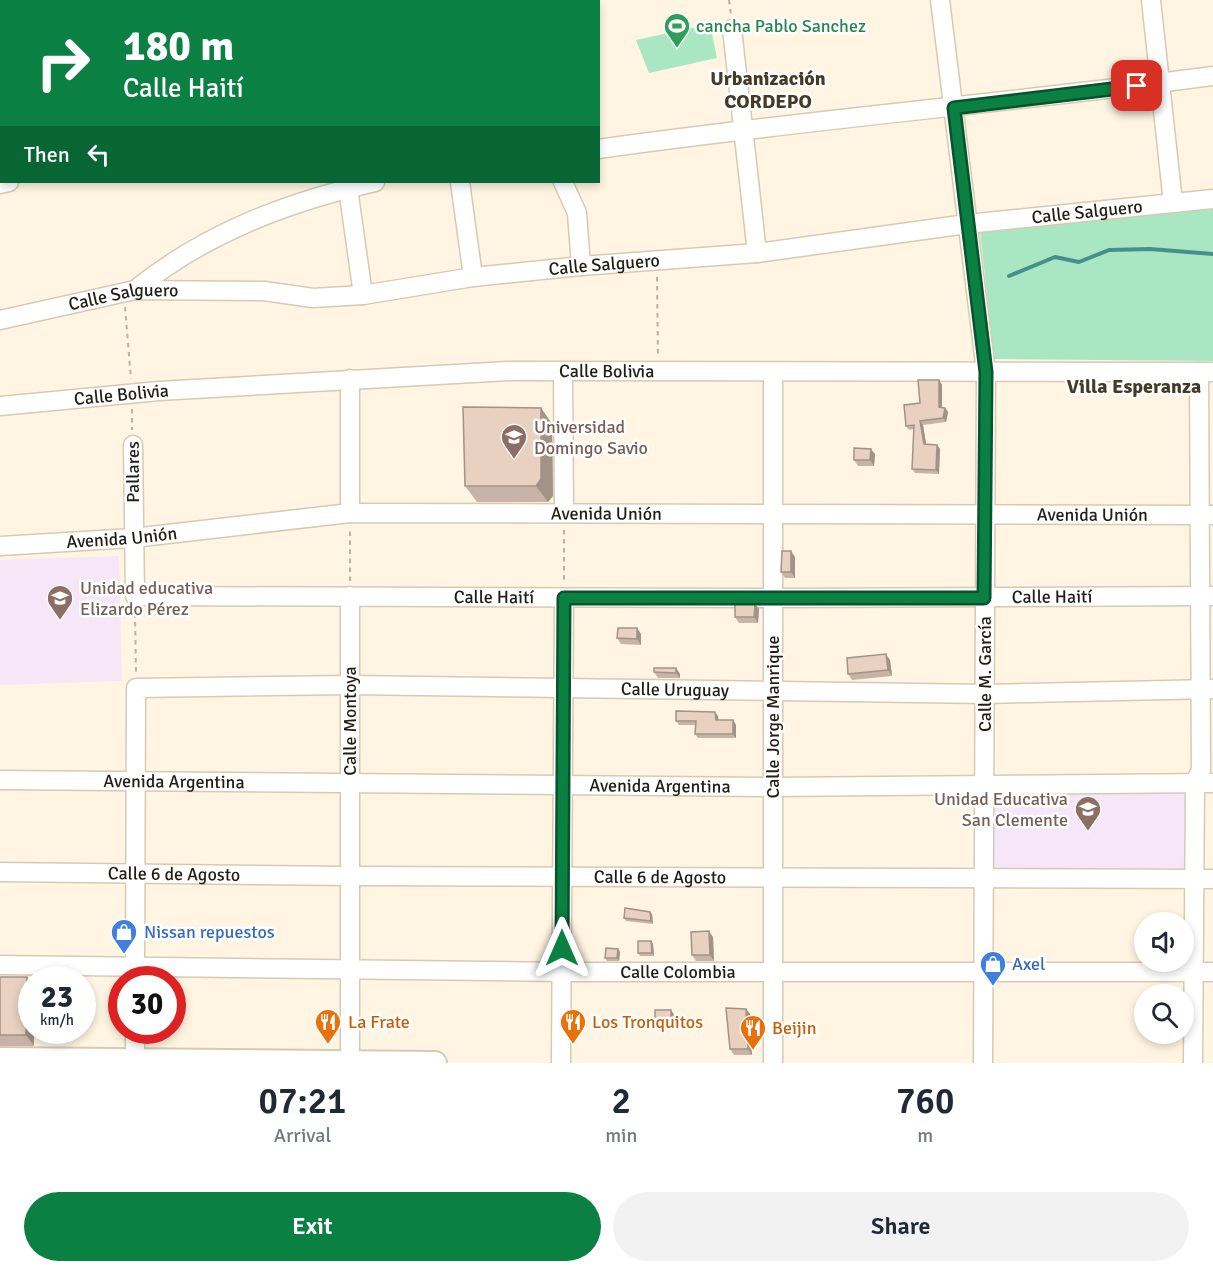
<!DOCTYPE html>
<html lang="en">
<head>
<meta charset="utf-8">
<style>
	:root { --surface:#fff; --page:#f2f2f3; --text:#1f2937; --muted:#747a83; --accent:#0b8043 }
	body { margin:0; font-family:Signika,sans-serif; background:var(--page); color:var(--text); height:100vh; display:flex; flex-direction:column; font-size:22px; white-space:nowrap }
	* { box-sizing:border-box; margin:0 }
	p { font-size:20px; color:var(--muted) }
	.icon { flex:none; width:33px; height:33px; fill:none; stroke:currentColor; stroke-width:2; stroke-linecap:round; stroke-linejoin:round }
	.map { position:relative; height:1063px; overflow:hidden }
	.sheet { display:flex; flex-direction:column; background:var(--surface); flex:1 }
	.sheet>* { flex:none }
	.top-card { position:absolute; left:0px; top:0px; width:600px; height:183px; box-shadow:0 3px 9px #0003; background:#0b8043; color:#fff; overflow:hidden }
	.controls { position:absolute; left:1134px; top:912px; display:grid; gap:12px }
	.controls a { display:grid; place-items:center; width:60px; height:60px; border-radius:50%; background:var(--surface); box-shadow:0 3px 9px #0003; font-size:30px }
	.speed { position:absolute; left:18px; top:966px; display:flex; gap:12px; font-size:30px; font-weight:700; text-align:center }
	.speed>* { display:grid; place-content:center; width:78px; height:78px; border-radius:50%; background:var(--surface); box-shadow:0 3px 9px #0003; line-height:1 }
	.speed small { font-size:15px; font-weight:400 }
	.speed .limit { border:9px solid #d22; background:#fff; color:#111 }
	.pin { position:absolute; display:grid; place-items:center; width:51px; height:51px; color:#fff; margin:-26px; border-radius:12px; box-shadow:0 3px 9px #0006 }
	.me { position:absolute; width:66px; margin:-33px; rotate:0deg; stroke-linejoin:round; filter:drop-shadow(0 0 4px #0008) }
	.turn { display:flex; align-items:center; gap:21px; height:126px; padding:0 24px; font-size:27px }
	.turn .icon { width:78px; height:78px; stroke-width:2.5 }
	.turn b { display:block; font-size:42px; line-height:51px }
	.then { display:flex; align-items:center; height:57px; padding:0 24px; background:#0003; gap:12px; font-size:22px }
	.eta { display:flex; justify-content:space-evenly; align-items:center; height:102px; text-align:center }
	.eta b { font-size:36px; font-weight:600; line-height:42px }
	.action { display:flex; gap:12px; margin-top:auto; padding:12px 24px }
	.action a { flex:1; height:69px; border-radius:36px; background:var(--accent); color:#fff; font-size:24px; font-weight:600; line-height:69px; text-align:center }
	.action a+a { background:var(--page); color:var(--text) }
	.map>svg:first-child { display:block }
	.education { fill:#f7e6f8 }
	.grass { fill:#a9e6c2 }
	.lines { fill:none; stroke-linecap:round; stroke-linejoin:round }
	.stream { stroke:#458f8e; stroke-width:4 }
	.minor-casing { stroke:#d6cab3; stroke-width:21 }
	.major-casing { stroke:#d6cab3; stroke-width:26 }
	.path { stroke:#bab2a2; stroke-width:2; stroke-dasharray:4.5 4.5; stroke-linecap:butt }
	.minor { stroke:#fff; stroke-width:18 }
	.major { stroke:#fff; stroke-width:22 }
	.wall { fill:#c8b4a6 }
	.shaded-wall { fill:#a29287 }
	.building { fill:#e8d1c1; stroke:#a29287; stroke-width:1.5 }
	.route-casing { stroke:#07532c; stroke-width:15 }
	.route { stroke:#0b8043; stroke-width:10 }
	.labels { text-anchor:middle; stroke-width:5; stroke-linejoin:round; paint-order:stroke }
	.leisure-label { font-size:18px; fill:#27864d; stroke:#fff; text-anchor:start }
	.street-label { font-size:18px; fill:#221e15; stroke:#fff }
	.education-label { font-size:18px; fill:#785e54; stroke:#fff; text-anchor:start }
	.shop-label { font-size:18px; fill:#366cbe; stroke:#fff; text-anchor:start }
	.food-label { font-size:18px; fill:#c56008; stroke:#fff; text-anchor:start }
	.neighbourhood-label { font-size:20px; font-weight:bold; fill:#443a26; stroke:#fff }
</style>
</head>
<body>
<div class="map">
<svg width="1213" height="1063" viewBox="0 0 1213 1063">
	<rect width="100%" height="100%" fill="#fff5e2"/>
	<path class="education" d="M119 556 122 681 0 685V560Z
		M992 793 1185 794V871H992Z"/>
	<path class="grass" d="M710 24 717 58 649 73 636 40Z
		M1213 209V361L994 359 980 231Z"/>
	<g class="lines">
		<path class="stream" d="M1009 276 1055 257 1079 262 1109 250 1150 249 1213 254"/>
		<g class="minor-casing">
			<g id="minor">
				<path d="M21 0V2"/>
				<path d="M112 0 113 2"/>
				<path d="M940 0 986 372 983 1063"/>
				<path d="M1151 0 1173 203"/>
				<path d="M550 2 555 0"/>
				<path d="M732 29 757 253"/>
				<path d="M598 149C803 120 1008 103 1213 76"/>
				<path d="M460 182 473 277"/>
				<path d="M563 182 577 213 581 266"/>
				<path d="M0 184 9 182"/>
				<path d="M348 188 363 295"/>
				<path d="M135 290C205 233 288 202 375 182"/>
				<path id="s1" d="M0 320 135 290 264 291 313 298 363 295 473 277 581 266 757 253 967 224 1213 199"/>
				<path d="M563 373 564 512"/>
				<path d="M350 379V513"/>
				<path id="s2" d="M0 406 159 391 508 371 1213 372"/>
				<path id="s3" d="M133 445 135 596 773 598 1213 596"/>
				<path id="s4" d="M0 546 133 538 350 513 1213 515"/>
				<path id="s5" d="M0 780 773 787 1213 783"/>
				<path id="s6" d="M0 872 349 876 1213 879"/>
				<path id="s7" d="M0 965 562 972H1213"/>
				<path id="s8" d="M135 980 136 688 350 685 986 694 1213 689"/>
				<path d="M135 1030V1063"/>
				<path d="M350 1062V596"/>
				<path d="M561 1063 564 598"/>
				<path d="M773 1063V372"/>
				<path d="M1193 1063 1195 782 1201 770 1199 372"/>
			</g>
		</g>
		<g class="major-casing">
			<path id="major" d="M200 2 207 0
				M0 53 2 52
				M0 1059 435 1063"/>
		</g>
		<path class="path" d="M355 0V2
			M729 0 731 15
			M657 277 658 355
			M125 307 131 379
			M132 409V430
			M564 530V581
			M350 581V529
			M135 613 136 673"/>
		<use href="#minor" class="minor"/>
		<use href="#major" class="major"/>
	</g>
	<path class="wall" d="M939 380 942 385V408H945L948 412 946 422 923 425 926 445H937L940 449 939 474 915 473 912 469 914 429 909 430 906 426Z
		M541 408 552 424 553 496 548 502H477L465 486Z
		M875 454 874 466H858L854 460Z
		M795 557V578H785L781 572Z
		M755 604 759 609 758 623H739L735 617Z
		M637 628 641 634V645L621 644 617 638Z
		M890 660 892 676 852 680 848 674Z
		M676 668 680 674V678H658L654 672Z
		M718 716V720H733L736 725V738H698L695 734 696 725H679L676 721Z
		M652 914 653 924 626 921 624 918Z
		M713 937 714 961H696L692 955Z
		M651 941 653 944 654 956H640L638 953Z
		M618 949 620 952 619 961H607L605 958Z
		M0 977 34 1046H0Z
		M746 1009 750 1014 752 1055H734L730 1049Z
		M675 1016V1029H659L655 1024Z"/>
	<path class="shaded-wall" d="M939 380 942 385V411L939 407Z
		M541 408 552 424 553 496 548 502 536 486Z
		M945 408 948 412 946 422 943 418Z
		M920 421 923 425 927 449 924 444Z
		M937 445 940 449 939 474 936 470Z
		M871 449 875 454 874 466 870 460Z
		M791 551 795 557V578L791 572Z
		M755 604 759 609 758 623 754 617Z
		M637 628 641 634V645L637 639Z
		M886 654 890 660 892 676 888 670Z
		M676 668 680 674V678L676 673Z
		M715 712 718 716 719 724 716 720Z
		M733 720 736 725V738L733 734Z
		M650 912 652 914 653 924 651 921Z
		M709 931 713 937 714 961 710 955Z
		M651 941 653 944 654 956 652 953Z
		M618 949 620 952 619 961 617 958Z
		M27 977 32 984V1030H34V1046L26 1035Z
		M746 1009 750 1014 752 1055 748 1049Z
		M671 1010 675 1016V1029L671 1023Z"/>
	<path class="building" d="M918 380H939V407L945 408 943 418 920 421 924 444 937 445 936 470 912 469 914 425 906 426 904 405 920 403Z
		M463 407 541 408V479L536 486H465Z
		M854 448 871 449 870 460H854Z
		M782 551H791V572H781Z
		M735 603 755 604 754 617H735Z
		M618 628H637V639L617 638Z
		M886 654 888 670 848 674 847 658Z
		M654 668H676V673L654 672Z
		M676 711 715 712 716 720H733V734H695L696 721H676Z
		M625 908 650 912 651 921 624 918Z
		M709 931 710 955H692L691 932Z
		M638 941H651L652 953H638Z
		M606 948 618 949 617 958H605Z
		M0 977H27L26 1035H0Z
		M726 1008 746 1009 748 1049H730Z
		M655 1010H671V1023L655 1024Z"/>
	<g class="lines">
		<g class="route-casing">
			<path id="route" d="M562 948 564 598H984L986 372 954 108 1137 86"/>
		</g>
		<use href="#route" class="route"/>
	</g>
	<defs>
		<g id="stadium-pin" transform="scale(1.35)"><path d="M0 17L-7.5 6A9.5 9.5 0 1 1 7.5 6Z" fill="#2e9e5b" stroke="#fff"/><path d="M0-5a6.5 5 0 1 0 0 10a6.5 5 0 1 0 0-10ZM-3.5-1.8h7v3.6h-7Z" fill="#fff"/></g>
		<g id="university-pin" transform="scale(1.35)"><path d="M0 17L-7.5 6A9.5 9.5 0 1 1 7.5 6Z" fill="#8d6e63" stroke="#fff"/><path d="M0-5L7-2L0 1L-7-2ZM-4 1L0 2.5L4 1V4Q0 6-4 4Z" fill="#fff"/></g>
		<g id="school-pin" transform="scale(1.35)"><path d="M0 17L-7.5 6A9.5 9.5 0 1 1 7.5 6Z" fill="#8d6e63" stroke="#fff"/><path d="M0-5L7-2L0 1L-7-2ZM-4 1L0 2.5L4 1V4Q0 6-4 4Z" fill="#fff"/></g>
		<g id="shop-pin" transform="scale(1.35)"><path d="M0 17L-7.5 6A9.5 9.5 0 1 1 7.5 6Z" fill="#3f7fe0" stroke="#fff"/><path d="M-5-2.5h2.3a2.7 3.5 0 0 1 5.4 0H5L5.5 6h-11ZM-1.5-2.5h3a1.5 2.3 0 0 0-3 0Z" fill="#fff"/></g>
		<g id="restaurant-pin" transform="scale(1.35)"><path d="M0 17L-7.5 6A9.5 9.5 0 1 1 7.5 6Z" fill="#e8710a" stroke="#fff"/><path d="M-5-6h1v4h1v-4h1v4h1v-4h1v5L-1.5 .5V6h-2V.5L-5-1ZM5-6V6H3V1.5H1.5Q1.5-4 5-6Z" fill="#fff"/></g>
	</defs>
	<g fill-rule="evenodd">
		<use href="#stadium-pin" x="677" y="26"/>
		<use href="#university-pin" x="514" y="437"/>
		<use href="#school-pin" x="60" y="598"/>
		<use href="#school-pin" x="1088" y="809"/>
		<use href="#shop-pin" x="124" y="932"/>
		<use href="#shop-pin" x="993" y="964"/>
		<use href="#restaurant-pin" x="328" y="1022"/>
		<use href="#restaurant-pin" x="573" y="1022"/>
		<use href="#restaurant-pin" x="753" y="1028"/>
	</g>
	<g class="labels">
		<g class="leisure-label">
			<text x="696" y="32">cancha Pablo Sanchez</text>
		</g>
		<g class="street-label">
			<text dy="6" stroke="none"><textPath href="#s1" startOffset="1096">Calle Salguero</textPath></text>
			<text dy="6" stroke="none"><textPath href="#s1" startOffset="610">Calle Salguero</textPath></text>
			<text dy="6" stroke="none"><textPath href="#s1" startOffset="126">Calle Salguero</textPath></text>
			<text dy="6" stroke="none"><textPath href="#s2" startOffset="608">Calle Bolivia</textPath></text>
			<text dy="6" stroke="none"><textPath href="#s2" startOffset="122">Calle Bolivia</textPath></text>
			<text transform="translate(133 472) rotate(-90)" y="6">Pallares</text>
			<text dy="6" stroke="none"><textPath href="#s4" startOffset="608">Avenida Unión</textPath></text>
			<text dy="6" stroke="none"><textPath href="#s4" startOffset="1094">Avenida Unión</textPath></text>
			<text dy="6" stroke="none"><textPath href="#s4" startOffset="122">Avenida Unión</textPath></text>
			<text dy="6" stroke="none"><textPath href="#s3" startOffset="510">Calle Haití</textPath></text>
			<text dy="6" stroke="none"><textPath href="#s3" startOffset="1068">Calle Haití</textPath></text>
			<text transform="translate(985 674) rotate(-90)" y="6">Calle M. García</text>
			<text dy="6" stroke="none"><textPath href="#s8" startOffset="831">Calle Uruguay</textPath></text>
			<text transform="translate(773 717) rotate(-90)" y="6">Calle Jorge Manrique</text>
			<text transform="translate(350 721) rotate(-90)" y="6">Calle Montoya</text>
			<text dy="6" stroke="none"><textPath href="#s5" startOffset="174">Avenida Argentina</textPath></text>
			<text dy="6" stroke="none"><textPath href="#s5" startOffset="660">Avenida Argentina</textPath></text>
			<text dy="6" stroke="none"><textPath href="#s6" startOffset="174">Calle 6 de Agosto</textPath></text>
			<text dy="6" stroke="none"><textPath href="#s6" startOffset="660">Calle 6 de Agosto</textPath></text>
			<text dy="6" stroke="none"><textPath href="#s7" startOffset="678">Calle Colombia</textPath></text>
		</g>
		<g class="education-label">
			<text x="534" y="433">Universidad<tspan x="534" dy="21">Domingo Savio</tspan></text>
			<text x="80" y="594">Unidad educativa<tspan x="80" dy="21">Elizardo Pérez</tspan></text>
			<text x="1068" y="805" text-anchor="end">Unidad Educativa<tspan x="1068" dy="21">San Clemente</tspan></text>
		</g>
		<g class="shop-label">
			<text x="144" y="938">Nissan repuestos</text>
			<text x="1012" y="970">Axel</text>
		</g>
		<g class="food-label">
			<text x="348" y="1028">La Frate</text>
			<text x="592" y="1028">Los Tronquitos</text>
			<text x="772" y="1034">Beijin</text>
		</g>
		<g class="neighbourhood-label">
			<text x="768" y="85">Urbanización<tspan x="768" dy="23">CORDEPO</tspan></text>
			<text x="1134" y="393">Villa Esperanza</text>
		</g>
	</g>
</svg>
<div class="controls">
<a><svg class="icon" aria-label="sound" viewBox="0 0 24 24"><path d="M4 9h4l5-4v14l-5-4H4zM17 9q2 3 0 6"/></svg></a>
<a><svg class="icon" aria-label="search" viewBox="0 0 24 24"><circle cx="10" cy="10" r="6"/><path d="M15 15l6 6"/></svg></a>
</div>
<div class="speed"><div>23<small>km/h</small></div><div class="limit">30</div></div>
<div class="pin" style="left:1137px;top:86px;background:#d93025"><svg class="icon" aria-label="arrive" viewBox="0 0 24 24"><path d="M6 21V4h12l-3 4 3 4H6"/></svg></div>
<svg class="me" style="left:562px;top:948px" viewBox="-20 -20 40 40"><path d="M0-17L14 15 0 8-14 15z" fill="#0b8043" stroke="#fff" stroke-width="4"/></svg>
<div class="top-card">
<div class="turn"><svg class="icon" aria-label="right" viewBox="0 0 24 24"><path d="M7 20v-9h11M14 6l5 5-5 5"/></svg><div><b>180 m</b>Calle Haití</div></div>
<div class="then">Then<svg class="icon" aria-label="left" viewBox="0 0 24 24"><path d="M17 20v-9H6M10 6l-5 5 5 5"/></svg></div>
</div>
</div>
<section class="sheet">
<div class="eta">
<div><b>07:21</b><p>Arrival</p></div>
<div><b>2</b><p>min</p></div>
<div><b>760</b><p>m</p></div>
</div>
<div class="action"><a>Exit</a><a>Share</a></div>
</section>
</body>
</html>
